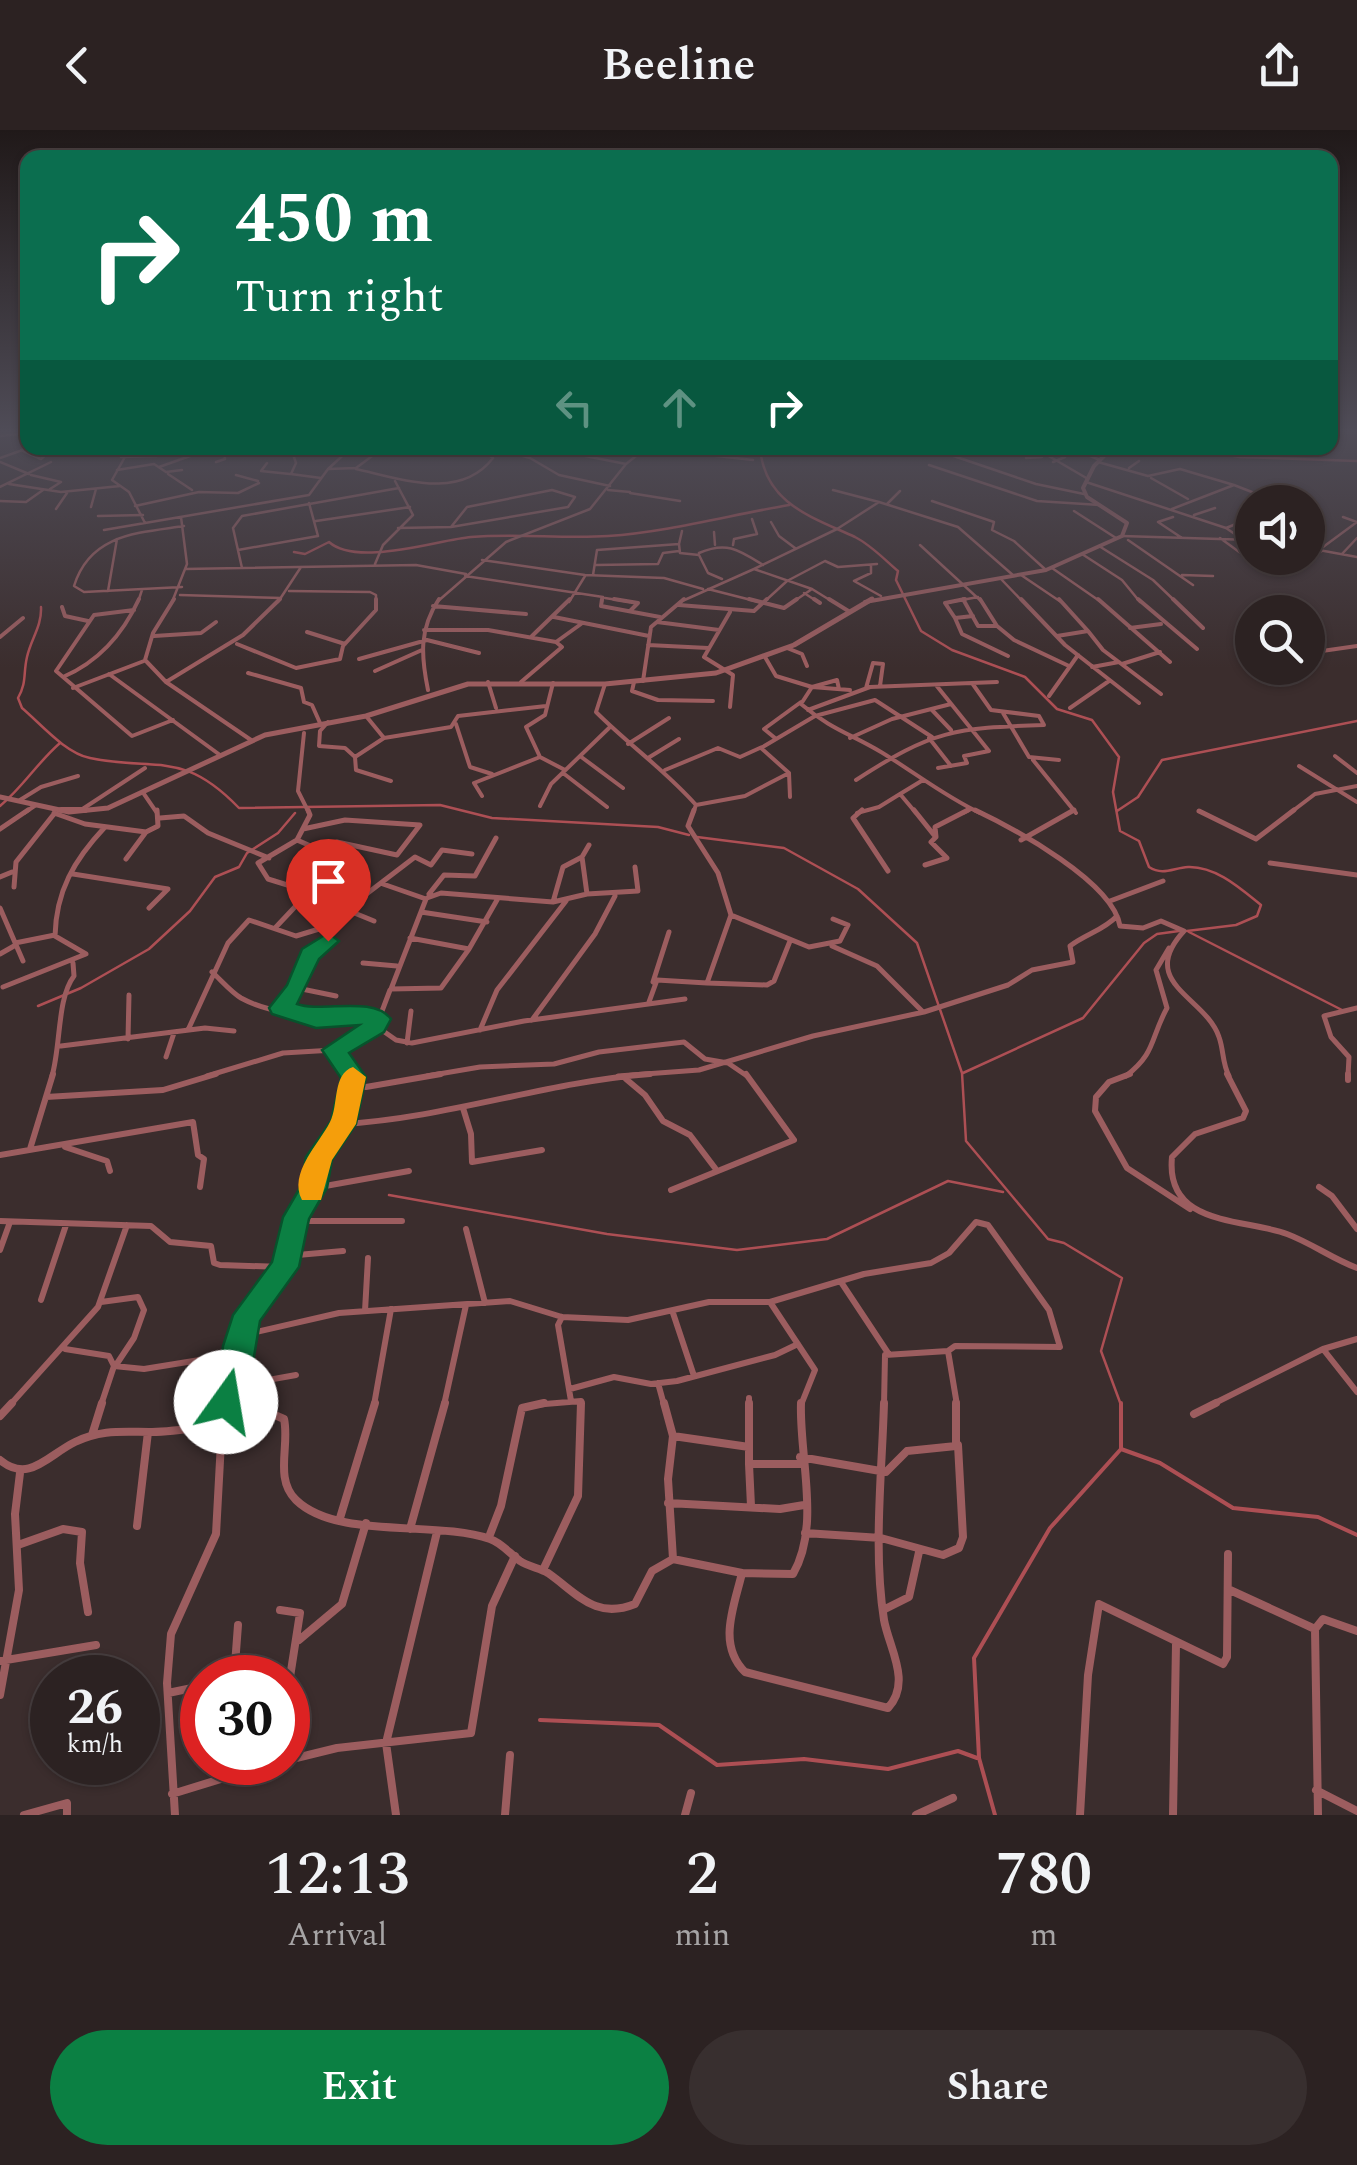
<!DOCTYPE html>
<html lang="en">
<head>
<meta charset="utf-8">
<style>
	:root { --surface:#2c2222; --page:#382f2f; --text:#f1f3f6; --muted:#a6a4a5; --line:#483f40; --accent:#0b8043 }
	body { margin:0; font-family:Spectral,serif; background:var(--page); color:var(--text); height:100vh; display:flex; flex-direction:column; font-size:38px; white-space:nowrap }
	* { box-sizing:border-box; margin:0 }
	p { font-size:32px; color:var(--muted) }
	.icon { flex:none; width:55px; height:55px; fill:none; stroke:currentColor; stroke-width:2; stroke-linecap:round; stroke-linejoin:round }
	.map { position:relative; height:1685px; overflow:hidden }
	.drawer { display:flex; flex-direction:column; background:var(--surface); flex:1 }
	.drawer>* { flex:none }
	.hud { position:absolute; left:20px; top:20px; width:1318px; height:305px; border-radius:20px; box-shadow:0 2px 8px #0004,0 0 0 2px var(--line); background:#0b6e4f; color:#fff; overflow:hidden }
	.buttons { position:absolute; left:1235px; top:355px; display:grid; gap:20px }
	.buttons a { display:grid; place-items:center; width:90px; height:90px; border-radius:50%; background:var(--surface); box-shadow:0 2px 8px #0004,0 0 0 2px var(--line); font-size:50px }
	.speed { position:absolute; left:30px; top:1525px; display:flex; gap:20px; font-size:50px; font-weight:700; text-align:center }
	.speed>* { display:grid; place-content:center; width:130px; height:130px; border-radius:50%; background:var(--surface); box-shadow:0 2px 8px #0004,0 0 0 2px var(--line); line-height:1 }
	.speed small { font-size:25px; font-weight:400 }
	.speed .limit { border:15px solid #d22; background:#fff; color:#111 }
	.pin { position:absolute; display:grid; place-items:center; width:85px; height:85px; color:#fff; margin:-102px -42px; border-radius:50% 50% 50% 0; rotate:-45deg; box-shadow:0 0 10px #0007 }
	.pin .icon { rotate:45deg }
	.me { position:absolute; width:110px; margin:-55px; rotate:13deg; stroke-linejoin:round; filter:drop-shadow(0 0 8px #0008) }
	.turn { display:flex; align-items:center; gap:35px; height:210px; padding:0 50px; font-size:45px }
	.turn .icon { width:130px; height:130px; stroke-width:2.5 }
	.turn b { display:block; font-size:70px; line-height:85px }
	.lanes { display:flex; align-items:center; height:95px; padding:0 50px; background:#0003; justify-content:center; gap:50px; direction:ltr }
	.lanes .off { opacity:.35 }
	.eta { display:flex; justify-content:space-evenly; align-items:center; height:170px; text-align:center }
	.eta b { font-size:60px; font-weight:600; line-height:70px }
	.cta { display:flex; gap:20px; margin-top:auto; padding:20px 50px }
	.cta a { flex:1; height:115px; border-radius:60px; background:var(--accent); color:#fff; font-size:40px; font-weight:600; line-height:115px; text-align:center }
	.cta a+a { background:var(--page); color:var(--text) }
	header { display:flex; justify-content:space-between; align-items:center; height:130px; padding:0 50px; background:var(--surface); font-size:45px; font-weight:600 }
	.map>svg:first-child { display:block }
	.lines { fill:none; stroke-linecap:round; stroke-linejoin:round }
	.stream-far1 { stroke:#ad4f54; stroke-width:2.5 }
	.stream { stroke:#ad4f54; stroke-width:4 }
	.minor-far4 { stroke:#9c5d5f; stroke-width:2.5 }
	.minor-far3 { stroke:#9c5d5f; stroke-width:4 }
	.minor-far2 { stroke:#9c5d5f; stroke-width:5 }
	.minor-far1 { stroke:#9c5d5f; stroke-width:6 }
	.minor { stroke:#9c5d5f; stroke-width:8 }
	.tertiary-far2 { stroke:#9c5d5f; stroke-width:4 }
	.tertiary-far1 { stroke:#9c5d5f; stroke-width:5 }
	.tertiary { stroke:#9c5d5f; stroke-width:6 }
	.route { fill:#0b8043; stroke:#07532c; stroke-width:2.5 }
	.slow { fill:#f59e0b }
</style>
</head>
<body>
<header><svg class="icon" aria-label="back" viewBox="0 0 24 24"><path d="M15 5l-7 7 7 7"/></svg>Beeline<svg class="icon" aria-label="share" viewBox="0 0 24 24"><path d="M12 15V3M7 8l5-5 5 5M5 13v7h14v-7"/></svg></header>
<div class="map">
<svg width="1357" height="1685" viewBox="0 0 1357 1685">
	<rect width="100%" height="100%" fill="#3b2d2d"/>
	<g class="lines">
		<path class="stream-far1" d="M760 318C765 374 812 387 855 407 871 415 885 430 898 441L896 450 921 501 952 520 1025 547 1057 579 1092 590 1119 627 1113 662 1120 701 1139 711 1149 737C1163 746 1173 738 1188 737 1216 736 1241 759 1261 775L1257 786 1236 795 1187 801
			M1186 318 1240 327 1357 331
			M294 422 305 424 329 412C357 437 437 410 471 407 516 403 563 409 608 406 668 402 730 385 789 375
			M41 477C42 496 31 509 27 527 23 544 27 552 18 568L22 578C41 594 65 623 90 628 157 642 182 619 239 678L440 675 492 688 658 697 689 705
			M0 676C23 657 37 633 60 613
			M1117 681 1138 667 1162 630 1357 591
			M697 707 784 718 858 759 917 813 962 943 966 1011 1048 1109 1064 1113 1122 1148 1101 1221 1121 1275
			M1189 802 1342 880
			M38 876 81 858 149 819 190 781 215 747 239 737 247 723 278 703 295 683
			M963 943 1083 888 1144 813 1157 804 1179 801
			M389 1065 607 1104 737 1120 827 1109 948 1051 1003 1062"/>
		<path class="stream" d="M1121 1319 1160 1333 1233 1378 1318 1387 1357 1405
			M540 1590 659 1595 717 1635 804 1629 888 1639 958 1621 977 1628
			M995 1685 979 1628 974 1528 1050 1398 1121 1319V1273"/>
		<path class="minor-far4" d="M0 306 19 304
			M130 318 112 350 129 362 145 393
			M186 318 201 322
			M287 318 347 320
			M291 318 296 333 291 344 321 348
			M423 318H439
			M495 318 530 328 559 345 610 356
			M545 318 626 334
			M645 318 753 330
			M1035 318 1088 349
			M1071 318 1100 330
			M21 320 41 329
			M936 320 1036 354 1084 364
			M121 327 157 326 164 318
			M591 327 605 318
			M0 328 28 318
			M1026 328 1042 327
			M41 329 51 320 94 318
			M0 332 29 344
			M1053 332 1065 327
			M1098 332 1148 346 1180 339 1234 355 1172 379
			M267 333 261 341 290 344
			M929 335 1037 371 1100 375
			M159 337 207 320 224 324 225 329 216 332
			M1129 338 1139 331
			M328 339 351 318
			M356 339C401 349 460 371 493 328L487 324 495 318
			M117 340 154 334 166 342 182 340
			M168 344 192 360
			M31 345 61 352 50 359
			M236 345 258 351
			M1151 348 1188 369
			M1086 352 1226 398 1242 409
			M9 354 61 362 120 356
			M1234 355 1275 371
			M0 357 51 332
			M552 360 575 367 568 377 451 397 467 377Z
			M608 360 630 362
			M833 360 879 372
			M630 363 680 371
			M0 371 26 372 43 360
			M932 371 994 392 992 400 1014 411 1046 440
			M887 374 900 361
			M135 376 199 362 238 363 259 353
			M91 377 96 359
			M56 379 67 363
			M1074 381 1116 408
			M1194 385 1215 378
			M98 386 143 385
			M1173 387 1158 392 1182 408
			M316 391 410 377
			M771 392 779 406 795 418
			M398 398 451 397
			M1226 398 1251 388
			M104 400 309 365 328 339 356 338 383 318
			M714 402 715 415
			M1122 406 1252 410
			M1220 408 1253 432
			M1128 410 1193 455
			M679 414 682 401
			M733 415 734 409 757 404 752 389
			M920 415 982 472
			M1099 416 1153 450 1176 472
			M1308 418 1357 427
			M238 420 318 406 309 373
			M1319 420 1357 392 1343 387
			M699 423C727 411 739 420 763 435
			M1082 424 1122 450 1140 472
			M1342 424 1357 408
			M482 430 585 445 664 448 703 459
			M375 434 383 415 413 385 395 351
			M596 435 658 434 663 423 679 421
			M871 435V443L854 451 881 466
			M242 438 233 398 242 386 399 358
			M1052 438 1101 472
			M185 439 416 435 466 444
			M754 439 837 399 879 372 958 397 1014 446
			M1285 441 1322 421
			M593 445 597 420 679 414 680 423 699 425 708 443 722 449
			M1021 445 1061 472
			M1182 445 1213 446
			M465 446 603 467 602 472
			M1001 449 1023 472
			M182 457 84 462 74 456C90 404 137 403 184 396
			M708 459 759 472
			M108 461 117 409
			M289 461 370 462 376 465V472
			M804 463 818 472
			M180 465 281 468
			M605 468 630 472
			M138 472 142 460
			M172 472 187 434 181 387
			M278 472 301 437
			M437 472 506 412 590 379 626 334 646 318
			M569 472 585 446
			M680 472 754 439 812 459 833 472
			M764 472 787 451 825 431 838 437 877 434
			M793 472 812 459
			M951 472 978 467"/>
		<path class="minor-far3" d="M602 469 601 476 660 487
			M614 469 638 473 630 481
			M749 469 784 478 797 469
			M814 469 820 473
			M829 469 850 482
			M963 469 978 496H997
			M965 469 945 473 955 488 973 486
			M980 469 997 496 1014 510 1069 536
			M1021 469 1065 515 1139 573
			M1098 469 1170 532
			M1138 469 1197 519
			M1173 469 1203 498
			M679 475 754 481 767 469
			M433 476 526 484
			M62 477 65 486 88 491
			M134 480 94 485 56 541 132 606 173 590
			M730 482 704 527 733 545 730 577
			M554 487 649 506
			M955 488 962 504 1008 526
			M657 492 719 500
			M1130 498 1161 494
			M424 500H488L556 512 581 494
			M1088 501 1103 520 1161 564
			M307 502 345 514
			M154 506 201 503 216 492
			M532 506 570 469
			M1057 506 1088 501 1059 469
			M0 507 23 488
			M237 514 296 538 340 529 343 516 376 480V469
			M648 515 708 518
			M787 518 802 524 807 536
			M1308 523 1357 516
			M765 527 776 546 812 557 801 574C832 600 849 603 881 622 914 642 944 666 980 683
			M359 529 427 510 479 523
			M145 530 153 503 174 469
			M146 531 166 552 251 610
			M1122 534 1160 522
			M1092 537 1119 532
			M375 541 422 520
			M248 543 301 558 304 572 312 575 320 593
			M109 544 220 625
			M63 547C98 532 123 504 139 469
			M643 551 651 497 684 469
			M166 552 243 505 280 469
			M488 552 496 578
			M521 552 562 517 556 512
			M634 552 632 561 658 570 713 571
			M553 553 545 585 526 597 540 627 565 640
			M605 554 596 582C629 615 665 640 696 675L693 683
			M936 555 989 621 964 626 967 633 938 638
			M73 558 144 531
			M866 558 873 533 883 534 880 556
			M839 559 837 550 812 557 850 560
			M428 560C421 526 419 499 439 469
			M1049 566 1078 525
			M1070 578 1109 551
			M808 580 870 557 997 552
			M932 580 951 600
			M1003 583 1029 627 1059 630
			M328 592 320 601 319 616 345 618 355 627 356 640 391 651
			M456 594 470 637 492 644
			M304 603 298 661 309 683
			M384 608 451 597 458 586 546 576
			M775 608 764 599 801 572
			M850 608 892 589 951 574
			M929 608 951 636
			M628 614 669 588
			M580 626 623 658
			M1335 626 1357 643
			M355 627 384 608 366 586
			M648 628 679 609
			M1033 630 1076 683
			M1299 636 1357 672
			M665 640 718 618 740 627 762 617
			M563 643 607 677
			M856 650C933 600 954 598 1044 595L1039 586 991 580 972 553
			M144 664 157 683
			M482 666 474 653 540 627
			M790 667 789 643 761 618 815 586 875 570 932 607
			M20 670 41 657 78 646
			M696 675 745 666 789 643
			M540 676 551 654 609 598
			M81 680 145 638
			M1199 681 1203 683
			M24 683 36 675
			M857 683 879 677 900 664
			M916 683 900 664 923 650
			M963 683 971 679
			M1290 683 1315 664 1357 656"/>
		<path class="minor-far2" d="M694 680 688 696 718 743 731 785 809 817 840 811 848 795 833 789
			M862 680 853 688 888 741
			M914 680 934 705
			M975 680C1015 699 1113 752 1120 796L1143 798 1161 791 1184 801C1136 853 1206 867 1219 907 1224 921 1222 933 1229 946
			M1199 681 1256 709 1294 680
			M54 683 85 694 146 702
			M160 688 184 686 208 703 269 728
			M0 699 28 680
			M303 699 345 690 420 695 397 725 337 712 322 721 297 710 258 733 268 749 352 775 415 727 431 735 442 720 472 724
			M297 710 310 685 308 680
			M1021 710 1074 680
			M582 727 587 764
			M126 729 146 702 158 696 157 680
			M1270 733 1357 745
			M925 735 947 728 931 712 936 707 935 697 968 680
			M73 744 168 759 149 778
			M0 747 12 742
			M383 754 426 769 391 859 441 858 469 819
			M14 757 16 732 54 684
			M429 764 444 745 475 746 496 708
			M427 768 441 763 553 772 587 764 638 761 635 737
			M1110 771 1163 751
			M553 772 563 737 582 727 589 715
			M0 778 23 831
			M347 780 374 791
			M421 782 487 792
			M276 797 308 763
			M319 799 352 775
			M410 808 469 819 497 770
			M15 813 55 805
			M832 816 877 836 922 881
			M0 824 14 816
			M363 833 397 836
			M212 842C221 850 231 862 241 868 283 891 334 883 379 889L390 860
			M653 852 669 802
			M707 853 767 855 774 851 790 811
			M3 857 86 824 55 806C56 761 74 730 105 697
			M297 858 336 866
			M649 872 657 850 707 853 731 785
			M532 890 595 804 615 766
			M376 896 396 910 412 913 524 891 685 869
			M188 900 228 813 249 790 296 806 319 799 331 807 313 825 281 878
			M480 900 497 860 566 771
			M128 909 129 865
			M407 913 411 881
			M61 916 205 898 234 901
			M334 920 353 946
			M166 927 174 903
			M52 946C61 915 57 868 74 846L73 833
			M207 946 283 923 334 920 376 896 379 889
			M427 946 480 937 554 934 599 922 684 912 705 929 728 933 747 946
			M618 946 699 940 813 906 924 882 1008 855 1032 840 1073 832 1070 816C1086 804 1104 800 1117 786
			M1126 946C1156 923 1150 909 1167 878L1156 840 1169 818
			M1348 946 1349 927 1331 907 1324 886 1357 878"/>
		<path class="minor-far1" d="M1130 944 1109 952 1096 967 1095 981 1127 1038 1190 1079
			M1227 944 1246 981 1243 988 1195 1004 1172 1027C1165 1097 1244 1088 1287 1104 1311 1113 1333 1129 1357 1138
			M626 949 645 965 663 991 690 1005 715 1038
			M1348 950V944
			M351 955 366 957 441 944
			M46 967 163 960 216 944
			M463 978 471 1004 472 1032 542 1020
			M343 994C447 988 546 952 650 944
			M65 1017 107 1031 110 1041
			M30 1019 53 944
			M0 1025 193 992 198 1025 204 1029 200 1057
			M1319 1057 1332 1066 1357 1099
			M314 1058 409 1041
			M671 1060 794 1010 746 944
			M0 1091 151 1096 170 1112 211 1116 214 1133 220 1135 283 1137
			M295 1091H402
			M466 1099 485 1173
			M0 1120 10 1092
			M286 1126 343 1121
			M841 1152 888 1223
			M41 1170 66 1095
			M101 1172 138 1167 144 1180 134 1208 116 1235
			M770 1172 815 1240 801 1275
			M365 1181 368 1128
			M673 1183 694 1246
			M562 1187 558 1195 571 1271
			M243 1205 339 1183 510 1171 562 1187 628 1190 709 1172H770L864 1144 931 1133 949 1123 976 1092 988 1095 1049 1180 1060 1217 955 1216 948 1221 885 1225 884 1275
			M65 1219 109 1226 114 1236 144 1239 237 1224
			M1323 1219 1357 1262
			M948 1221 957 1275
			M658 1253 664 1275
			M234 1256 296 1245
			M570 1259 614 1247 651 1254 677 1251 775 1225 798 1214
			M749 1268V1275
			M10 1275 98 1177 127 1095
			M101 1275 114 1236
			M193 1275 203 1229
			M226 1275 248 1185 285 1137 296 1087 314 1058 320 1027 343 994 352 944
			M374 1275 391 1179
			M444 1275 466 1175
			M533 1275 581 1271V1275
			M1211 1275 1323 1219 1357 1209"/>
		<path class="minor" d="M227 1273 222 1294 270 1283 284 1289C290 1315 274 1349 296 1370 337 1410 436 1390 490 1409 502 1413 510 1424 520 1431 529 1437 540 1438 548 1443 578 1464 595 1490 635 1474L652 1441 673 1429 742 1443 793 1444C821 1396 799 1326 801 1273
			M664 1273 673 1306 668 1349 673 1429
			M749 1273V1334H801
			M1194 1284 1216 1273
			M0 1286 12 1273
			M188 1299 194 1273
			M92 1305 102 1273
			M673 1306 749 1317
			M800 1327 886 1342 907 1321 956 1316V1273
			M0 1330C29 1354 48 1325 75 1312 101 1299 123 1302 152 1302 175 1302 199 1297 222 1294L216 1404 171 1504 167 1553 175 1685
			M749 1334 751 1376
			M668 1373 780 1379 804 1375
			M340 1388 375 1273
			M137 1396 148 1302
			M410 1399 445 1273
			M805 1403 881 1408 943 1425 959 1418 963 1407 958 1315
			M489 1407 501 1376 522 1278 544 1273
			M18 1415 63 1399 82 1402 80 1433 88 1482
			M543 1440 578 1366 581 1273
			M742 1443C734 1477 717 1514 745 1542L888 1578C912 1552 889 1518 884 1490 873 1420 882 1343 884 1273
			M1230 1460 1315 1499
			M885 1479 909 1467 919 1422
			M280 1480 300 1483 288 1560
			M299 1510 342 1474 366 1393
			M0 1531 96 1515
			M234 1548 238 1495
			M168 1563 202 1556
			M0 1565 19 1460 15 1384 20 1343
			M288 1630 337 1618 471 1603 492 1476 515 1426
			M1316 1660 1357 1681
			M172 1664 276 1632
			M24 1685 67 1673V1685
			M396 1685 386 1613 437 1402
			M505 1685 510 1625
			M685 1685 691 1663
			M916 1685 953 1668
			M1080 1685 1088 1545 1099 1474 1223 1534 1227 1527 1228 1424
			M1173 1685 1176 1514
			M1318 1685 1315 1499 1323 1489 1357 1501"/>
		<path class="tertiary-far2" d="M865 472 1046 440 1122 406 1127 393 1087 367 1083 358 1094 336 1112 318"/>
		<path class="tertiary-far1" d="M0 667 69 682 108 678 265 605 366 586 468 554H605L716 543 794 515 872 469"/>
		<path class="tertiary" d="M61 680H85"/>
	</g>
	<linearGradient id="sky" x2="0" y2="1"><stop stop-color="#201919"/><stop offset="0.56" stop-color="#4f4c57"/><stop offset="1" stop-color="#4f4c57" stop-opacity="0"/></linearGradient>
	<rect width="1357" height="538" fill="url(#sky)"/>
	<path class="route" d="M328 803 339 811 319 829 297 874C322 883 373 865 391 889L384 902 349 923 366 947 356 994 332 1030 327 1058 309 1089 299 1137 260 1191 249 1256 237 1282 226 1287 215 1282 210 1272 219 1254 223 1216 233 1185 272 1132 283 1087 301 1056 306 1027 331 991 341 948 322 920 359 895 316 898 272 884 269 878 287 855 302 819Z"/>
	<path class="slow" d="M353 937 366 947 356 994 332 1030 321 1070H302C288 1043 319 1014 330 992 339 975 332 944 353 937Z"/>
</svg>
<div class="buttons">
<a><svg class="icon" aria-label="sound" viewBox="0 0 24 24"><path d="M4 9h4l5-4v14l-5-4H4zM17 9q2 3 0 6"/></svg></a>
<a><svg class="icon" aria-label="search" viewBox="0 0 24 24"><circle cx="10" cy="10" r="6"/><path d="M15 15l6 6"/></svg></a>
</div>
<div class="speed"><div>26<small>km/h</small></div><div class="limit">30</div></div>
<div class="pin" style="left:328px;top:811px;background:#d93025"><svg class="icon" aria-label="arrive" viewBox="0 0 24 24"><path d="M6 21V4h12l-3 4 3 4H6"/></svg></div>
<svg class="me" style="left:226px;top:1272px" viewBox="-20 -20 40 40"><circle r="19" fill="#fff"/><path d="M0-13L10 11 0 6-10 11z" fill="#0b8043"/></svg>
<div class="hud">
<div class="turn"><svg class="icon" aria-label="right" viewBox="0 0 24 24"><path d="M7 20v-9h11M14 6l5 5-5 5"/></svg><div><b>450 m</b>Turn right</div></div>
<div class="lanes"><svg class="icon off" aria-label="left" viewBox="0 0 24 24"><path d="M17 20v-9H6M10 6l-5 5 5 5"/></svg><svg class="icon off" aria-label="ahead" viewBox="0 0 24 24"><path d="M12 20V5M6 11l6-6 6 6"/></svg><svg class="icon" aria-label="right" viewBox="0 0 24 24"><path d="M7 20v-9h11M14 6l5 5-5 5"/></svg></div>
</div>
</div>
<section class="drawer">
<div class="eta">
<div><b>12:13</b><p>Arrival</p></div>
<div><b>2</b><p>min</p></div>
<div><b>780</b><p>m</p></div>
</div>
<div class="cta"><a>Exit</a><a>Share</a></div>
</section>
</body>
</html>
